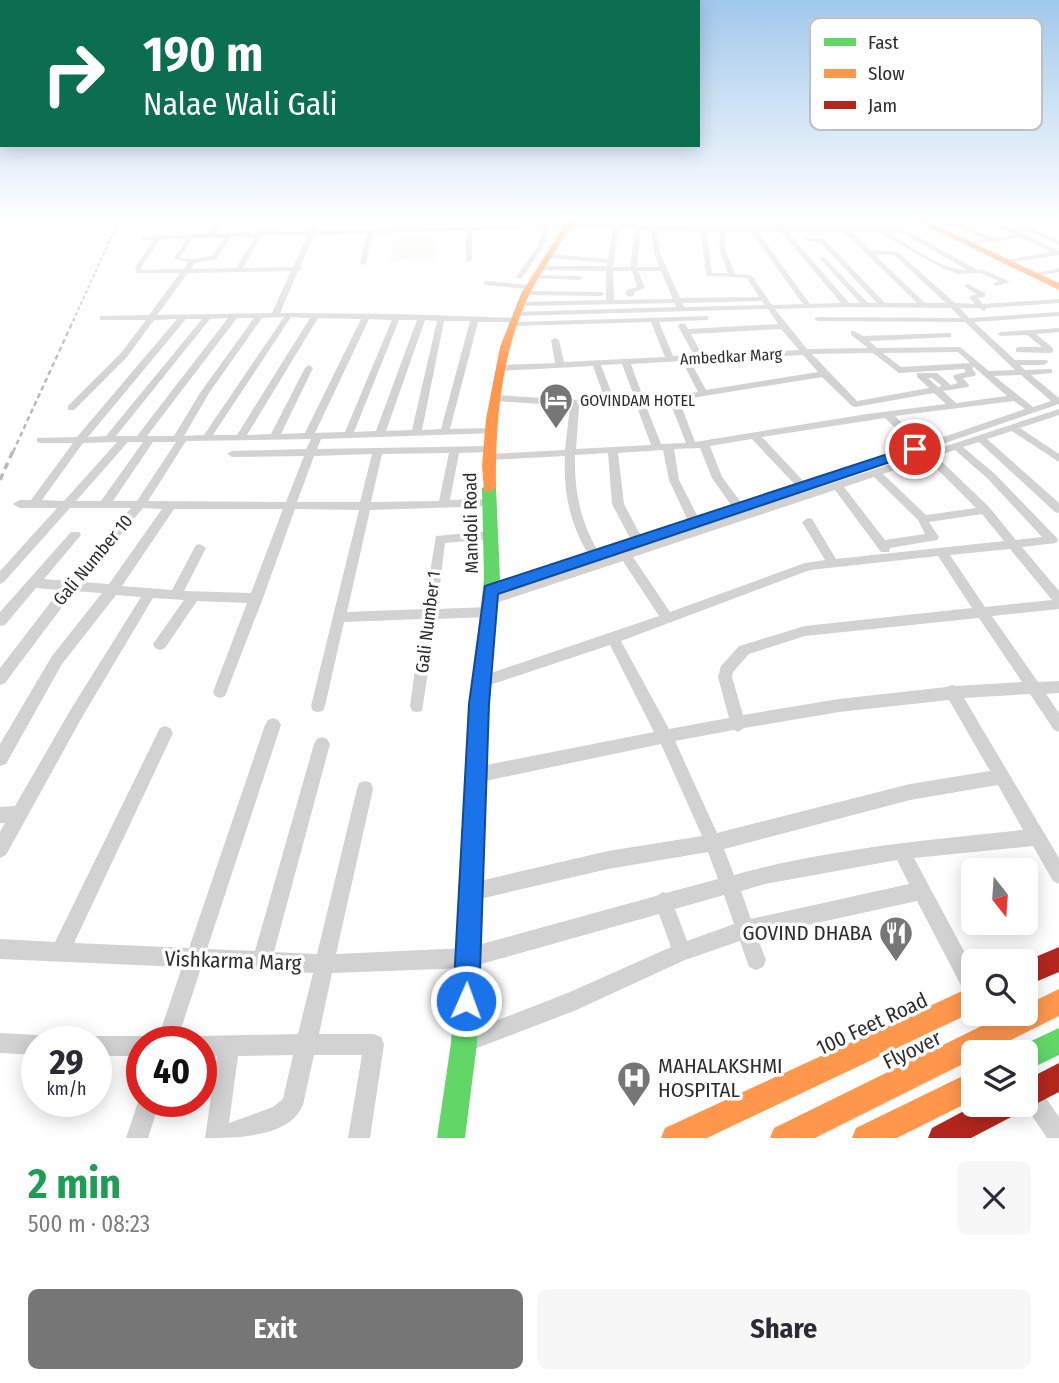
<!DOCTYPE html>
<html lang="en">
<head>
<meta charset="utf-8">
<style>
	:root { --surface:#fff; --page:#f7f7f7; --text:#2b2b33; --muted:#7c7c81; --accent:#767676 }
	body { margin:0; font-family:"Fira Sans Condensed",sans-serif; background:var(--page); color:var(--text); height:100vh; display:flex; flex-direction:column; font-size:26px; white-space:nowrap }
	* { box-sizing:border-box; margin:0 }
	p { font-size:23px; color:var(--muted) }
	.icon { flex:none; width:38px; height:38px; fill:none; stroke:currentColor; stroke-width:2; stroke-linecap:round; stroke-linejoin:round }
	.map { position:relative; height:1138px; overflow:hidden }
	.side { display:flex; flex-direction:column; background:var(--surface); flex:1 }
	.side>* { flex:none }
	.banner { position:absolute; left:0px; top:0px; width:700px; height:147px; box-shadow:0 4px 18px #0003; background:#0b6e4f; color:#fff; overflow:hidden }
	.needle { width:46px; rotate:163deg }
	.controls { position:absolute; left:961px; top:858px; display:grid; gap:14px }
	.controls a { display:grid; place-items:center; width:77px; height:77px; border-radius:10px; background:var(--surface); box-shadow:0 4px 18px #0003; font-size:35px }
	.speed { position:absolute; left:21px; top:1026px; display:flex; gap:14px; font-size:35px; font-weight:700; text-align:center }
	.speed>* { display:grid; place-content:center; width:91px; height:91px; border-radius:50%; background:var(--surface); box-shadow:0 4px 18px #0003; line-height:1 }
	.speed small { font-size:18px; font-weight:400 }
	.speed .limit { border:10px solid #d22; background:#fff; color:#111 }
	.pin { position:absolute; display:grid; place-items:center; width:60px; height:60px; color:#fff; margin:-30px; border:4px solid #fff; border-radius:50%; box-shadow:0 2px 7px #0007 }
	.me { position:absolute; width:77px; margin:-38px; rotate:2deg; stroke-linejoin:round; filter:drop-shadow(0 0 5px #0008) }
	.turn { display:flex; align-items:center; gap:24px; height:147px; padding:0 28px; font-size:32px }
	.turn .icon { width:91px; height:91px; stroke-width:2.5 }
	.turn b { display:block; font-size:49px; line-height:60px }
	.round { display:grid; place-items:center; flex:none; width:74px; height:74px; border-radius:10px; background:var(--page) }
	.headline { display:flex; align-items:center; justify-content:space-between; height:119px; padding:0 28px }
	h1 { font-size:42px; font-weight:700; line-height:52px; color:#1e9e55 }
	.cta { display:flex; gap:14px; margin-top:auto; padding:14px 28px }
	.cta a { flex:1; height:80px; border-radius:10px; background:var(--accent); color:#fff; font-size:28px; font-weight:700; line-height:80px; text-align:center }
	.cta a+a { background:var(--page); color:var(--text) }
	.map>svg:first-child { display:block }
	.green { fill:#f0f5eb }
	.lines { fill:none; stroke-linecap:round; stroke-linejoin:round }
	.street { fill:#d2d2d2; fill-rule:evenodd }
	.fast { fill:#63d668; fill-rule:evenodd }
	.slow { fill:#ff974d; fill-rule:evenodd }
	.jam { fill:#b3261e; fill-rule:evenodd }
	.rail-far2 { stroke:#b9b9b9; stroke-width:2; stroke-dasharray:3.5 2.5; stroke-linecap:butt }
	.rail-far1 { stroke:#b9b9b9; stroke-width:2.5; stroke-dasharray:5 3.5; stroke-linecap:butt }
	.rail { stroke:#b9b9b9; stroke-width:3.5; stroke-dasharray:7 5; stroke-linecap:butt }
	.route { fill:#1a73e8; stroke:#114b97; stroke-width:2 }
	.labels { text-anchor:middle; stroke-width:7; stroke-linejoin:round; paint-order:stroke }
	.far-street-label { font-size:16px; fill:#2d2d2d; stroke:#fff }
	.far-poi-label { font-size:16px; fill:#2d2d2d; stroke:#fff; text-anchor:start }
	.street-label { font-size:18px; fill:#2d2d2d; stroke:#fff }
	.near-poi-label { font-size:21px; fill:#2d2d2d; stroke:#fff; text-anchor:end }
	.near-street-label { font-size:21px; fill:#2d2d2d; stroke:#fff }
	.key { fill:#fff; stroke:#c0c0c0; stroke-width:2 }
	.key-label { font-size:19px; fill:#2d2d2d }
</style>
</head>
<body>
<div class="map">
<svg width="1059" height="1138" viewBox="0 0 1059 1138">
	<rect width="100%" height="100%" fill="#fff"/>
	<path class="green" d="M246 218H284L278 231 238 232Z
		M394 236H436L434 260 390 261Z"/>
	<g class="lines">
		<path class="street" d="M219 218H225L214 234 260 231H310L316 218H322L316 231 523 226 521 229 472 230V260L469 262 466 260V230L373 233 366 263 363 265 360 263 367 233 314 235 300 267 302 269 298 271 280 313 397 314 514 318H517V322L708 316V320H705L659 322 673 356 694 355 678 326 679 324H685L688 329 778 324 768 309 513 316V312H516L676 307 675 303 517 306V302H520L606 300V271L540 270 537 268 540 266H607V263L548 258 545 256 548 254 608 259 613 228 569 226 567 229 550 228 543 247 522 278 520 279 516 277 537 247 544 227 532 226V224H546L548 218H554L552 224 567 225 569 222 635 225 636 218H642L641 225 699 228H778L770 218H777L785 228H840L830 218 839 220 873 218 842 223 847 228 904 229 976 269 984 270 1010 282 997 286 993 284 999 281 981 273 958 274 942 268 878 232H851L870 250 898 252 955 303 975 304 969 297 976 294 964 286 968 284 985 293V297L978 298 983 304 1059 299V303L987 308 984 311 979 308H960L969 318 1059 312V316L974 322 1015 360H1047L1048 362 1044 365H1020L1025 370 1052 369V373L1031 375 1059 398V404L928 449 931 451 1059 409V415L1020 428 1059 454V462L1012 431 987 439 1059 503V513L1055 512 979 442 963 447 995 474 1056 537 1058 540 1056 543 1022 547 1059 591V609L992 616 1038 682 1059 681V693L1046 694 1059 713V732L1054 730 1030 694 964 698 1059 858V884L1053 881 1033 846 914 858 973 968V998L966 995 917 901 757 936 766 960 763 967 756 970 749 967 740 941 685 960 574 1011 464 1053 457 1050 454 1043 457 1036 570 992 671 947 659 914 467 968 332 973 319 1034H374L381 1037 384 1044 370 1138H348L362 1055H314L303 1105C289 1138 236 1138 205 1138L217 1056H201V1041H193L194 1039 201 1036 298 1034 313 973 201 968 177 1041H157L182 967 0 959V939L55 942 160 728 165 726 170 728 173 733 74 943 189 948 265 725 268 720 273 718 278 720 281 725 207 949 255 951 314 744 317 739 322 737 327 739 330 744 274 952 317 954 357 789 359 783 365 781 371 783 373 789 336 954 467 948 656 896 663 892 666 893 718 879 708 852 608 869 471 901 465 898 462 892 465 886 471 883 608 851 702 836 661 744 476 783 470 780 468 775 470 770 476 767 654 732 610 645 481 688 476 686 474 682 476 678 659 616 623 561 490 605 485 603 484 600 489 595 484 591 486 588 588 554C570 523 563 492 565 456L490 460 485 457 490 454 565 450 570 406 497 401 492 398 497 395 606 402 593 366 501 371 497 368 501 365 555 363 551 340 555 338 559 340 564 362 665 357 651 322 513 326 509 324 510 322H478L450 429 492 428 497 431 495 433 321 439 317 449 492 446 497 449 492 452 459 453 450 500 491 499 497 503 495 506 370 510 347 612 424 609 436 536 490 531 496 535 490 539 445 543 437 609 489 607 494 608 496 612 494 616 489 617 436 619 422 711 417 712 412 711 410 706 422 619 344 622 325 706 323 711 318 712 313 711 311 706 359 510 295 509 263 598 225 696 220 698 215 696 213 692 247 603 197 601 165 648 160 650 155 648 153 644 184 600 153 598 81 719 6 855 0 858V832L5 823H0V807L15 806 71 709 141 597 116 595 62 664 6 764 0 766V744L52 656 102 593 74 591 5 683 0 685V668L60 590 36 588 5 625 0 626V612L71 532H79L81 535 44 579 68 581 131 508H70L4 582 0 584V571L57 508H19L13 504 19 500H31L73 443H41L37 442V438L77 437 177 319 154 320 127 357 74 410H68V406L121 353 146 320H100V316L149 315 180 273H137L135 267 154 240H143L141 237 207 234ZM619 228 635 229 630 267H613ZM641 229 651 230 654 253 659 267H637ZM657 230 700 232 707 276 747 278 759 297 680 298 660 253ZM706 232H720L719 249 728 273H712ZM726 232H751L803 304 772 305 751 275 735 274 725 249ZM758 232H781L841 303 810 304ZM788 232H844L917 303H885L824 239 805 238V240L820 242 877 303H868L824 257H820V259L860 303H849ZM887 232H901L967 270C943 271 908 244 887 232ZM308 235 293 267 243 268 261 236ZM231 237H255L236 268 191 269 195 263 216 259ZM193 238H224L212 256 193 259 180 258ZM161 239H187L173 259 188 262 184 269 142 270 141 267ZM874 254 894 255 946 303H925ZM291 271 272 313 157 315 188 273ZM613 271H632L637 287 626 290V295L630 297 634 295V292L645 288 638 271H661L673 299 614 300ZM762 301 765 305 684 307 682 303ZM847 307 951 308 961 318 818 317 814 319 818 321 965 322 1015 370 989 371 960 347 877 348 869 341 951 337V333H948L863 336 854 331H851V335L868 348 807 349 775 309ZM284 317 204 435 184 436 209 393 262 318ZM291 317 310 318 237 435H213ZM228 318 137 436H116L210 319ZM237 318H254L200 393 174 436H147ZM318 318 361 319 305 433 281 434 313 368 309 365 305 368 271 434 247 435ZM186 319H202L106 436 88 437ZM369 319 392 320 345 432 315 433ZM399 320H417L376 431 354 432ZM425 320 437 321 412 430 386 431ZM444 321H470L441 429 422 430ZM781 329 799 350 702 355 691 334ZM958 352 970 363 901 367 883 353ZM873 353 899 373 964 369 966 372 954 375 953 377 958 383 951 385 937 373H917V377L929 388 857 401 812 354ZM803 355 818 372 706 390 690 361ZM682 361 698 392 644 400 631 364ZM622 364 636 401 615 402 601 365ZM974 367 1007 396 956 403 943 391 968 387 969 385 963 378 975 376 976 374 972 368ZM1021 375 1051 401 1033 407 994 376ZM822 377 852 406 855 407 934 393 946 404 867 414 695 442 679 400ZM928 378H932L942 386 938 387ZM1014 401 1025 409 923 444 895 416ZM670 402 686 443 661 444 646 406ZM579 407H637L651 445 576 449ZM885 418 915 447 876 460V464H884L920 452 922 454 645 544 624 504 618 453 663 450 669 480 689 523 695 527 701 523 679 480 674 449 700 448 712 478 736 512 740 513 746 509 722 477 710 446 752 439 800 490H808L809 488 808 486 762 437ZM311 439 306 449 232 451 227 454 232 457 304 456 286 502 148 501 186 441ZM117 442 64 501 42 500 83 443ZM128 442H143L101 501H76ZM153 442H176L137 501H113ZM955 450 987 478 1042 537 1016 540 989 507 936 456ZM449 453 439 501 371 502 382 454ZM608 453 612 504 631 540 598 551C580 521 574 490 575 455ZM372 454 360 502H297L314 456ZM927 459 976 508 926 515 883 474ZM874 477 918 520 925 534 885 540 844 487ZM835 490 881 552H889L890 548 937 540 939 537 929 522 982 514 1004 541 836 559 812 519 808 518 802 522 825 560 805 563 670 612 633 557ZM143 508 162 509 109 584 81 582ZM174 509H283L251 593 184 591 206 548 200 544 196 545 172 590 122 586ZM1010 549 1052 600 985 607 950 555ZM938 556 972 608 805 626 739 646 721 666 718 677 729 718 669 729 621 641 810 570ZM979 618 1022 682 956 686 952 685 947 687 839 699 743 715 732 677 733 672 749 654 805 636ZM949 700 990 771 910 784 717 833 675 741 734 730 738 732 744 728 839 712ZM998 785 1023 830C927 840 828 849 734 875L724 849 910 800ZM897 860 909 884 751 919 741 891 765 884ZM724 895 734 924 687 941 675 909ZM293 1055 283 1099 273 1107 229 1123 238 1056Z
			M658 218H682L691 221 688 223Z
			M982 218H1011L1010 220 998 222 1011 228 1034 229 1059 241V245L1031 232H1019L1059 251V255L1008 263 1006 262V260L1051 252 1020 237 971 245 969 244V242L985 239 956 226 934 228 931 226 950 223 953 220 958 222ZM990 223 1015 235 992 238 964 225Z
			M1024 218H1032L1049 228 1044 229Z
			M1059 268V272L1036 276 1033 274Z
			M534 275 579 276 583 278 579 280 532 278 530 277Z
			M487 281 528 285 532 287 528 289 484 285V281Z
			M522 291 601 292 605 294 601 296 525 295 521 293Z
			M1059 328V332L1036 334 1053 348V352L1050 353 1016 352V348L1019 347H1042L1027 335 1001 336 997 334 1001 332Z
			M0 1033 37 1035 44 1038 46 1041H37V1055L0 1053Z
			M96 1036H142L149 1039 150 1041H142V1056H96V1041H88L89 1039Z
			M1029 1082 1037 1085 1059 1117V1138H1047L1024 1104H1026V1084Z
			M141 1093 142 1101H160L148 1138H126Z"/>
		<path class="fast" d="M489 484 496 488 500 579 488 703 477 1043 465 1138H437L451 1043 470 703 484 579 482 488Z
			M1059 1028V1055L1026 1071V1052H1015L1016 1048Z"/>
		<path class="slow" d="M569 218H577C560 245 542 269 528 297 501 355 495 424 496 488L489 492 484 491 482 466 486 419 500 347 521 294Z
			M910 218H920L1059 283V290Z
			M973 986V1012L707 1138H661L665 1128Z
			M1059 989V1016L987 1052H973V1059L815 1138H770L774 1128 1008 1013H1026V1005Z
			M973 1071V1100L897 1138H852L856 1128Z"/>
		<path class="jam" d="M1059 947V972L1026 986V961Z
			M1059 1063V1092L1026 1109 1020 1106 1017 1114 971 1138H928L932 1128 977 1104H1026V1080Z"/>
		<path class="rail-far2" d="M73 321 120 218"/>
		<path class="rail-far1" d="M13 452 74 319"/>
		<path class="rail" d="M0 480 13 451"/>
	</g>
	<linearGradient id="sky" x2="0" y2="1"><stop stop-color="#a1c8ec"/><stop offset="0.58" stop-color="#fff"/><stop offset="1" stop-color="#fff" stop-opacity="0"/></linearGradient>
	<rect width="1059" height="378" fill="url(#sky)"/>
	<path class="route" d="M915 445 922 449 920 452 498 594 489 704 479 1001 475 1010 466 1014 456 1010 453 1001 469 704 485 586Z"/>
	<defs>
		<g id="hotel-pin" transform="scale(1.75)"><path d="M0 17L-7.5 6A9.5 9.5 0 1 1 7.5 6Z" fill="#767676" stroke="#fff"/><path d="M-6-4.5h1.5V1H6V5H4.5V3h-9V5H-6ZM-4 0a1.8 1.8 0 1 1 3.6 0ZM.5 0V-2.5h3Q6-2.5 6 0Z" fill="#fff"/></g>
		<g id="restaurant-pin" transform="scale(1.75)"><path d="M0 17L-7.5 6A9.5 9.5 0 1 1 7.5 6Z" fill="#767676" stroke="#fff"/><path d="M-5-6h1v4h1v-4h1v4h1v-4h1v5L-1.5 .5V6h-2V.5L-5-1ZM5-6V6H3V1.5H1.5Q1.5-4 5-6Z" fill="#fff"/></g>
		<g id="hospital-pin" transform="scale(1.75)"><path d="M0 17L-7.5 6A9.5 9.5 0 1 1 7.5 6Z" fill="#767676" stroke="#fff"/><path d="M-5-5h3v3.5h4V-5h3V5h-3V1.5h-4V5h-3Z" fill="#fff"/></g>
	</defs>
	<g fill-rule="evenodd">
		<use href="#hotel-pin" x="556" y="400"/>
		<use href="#restaurant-pin" x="896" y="933"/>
		<use href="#hospital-pin" x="634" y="1078"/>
	</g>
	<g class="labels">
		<g class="far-street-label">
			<text transform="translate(731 356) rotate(-3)" y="6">Ambedkar Marg</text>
		</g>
		<g class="far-poi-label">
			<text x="580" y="406">GOVINDAM HOTEL</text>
		</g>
		<g class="street-label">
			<text transform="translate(471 523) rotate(-91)" y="6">Mandoli Road</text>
			<text transform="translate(93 560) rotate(-50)" y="6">Gali Number 10</text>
			<text transform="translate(428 622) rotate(-83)" y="6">Gali Number 1</text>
		</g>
		<g class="near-poi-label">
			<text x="872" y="940">GOVIND DHABA</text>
			<text x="658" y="1073" text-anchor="start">MAHALAKSHMI<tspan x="658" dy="24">HOSPITAL</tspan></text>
		</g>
		<g class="near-street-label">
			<text transform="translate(233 961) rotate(2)" y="7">Vishkarma Marg</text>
			<text transform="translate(872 1024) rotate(-25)" y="7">100 Feet Road</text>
			<text transform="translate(912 1050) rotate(-26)" y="7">Flyover</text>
		</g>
	</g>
	<rect x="810" y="18" width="232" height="112" rx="10" class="key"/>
	<rect x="824" y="38" width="32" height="8" fill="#63d668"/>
	<rect x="824" y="69" width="32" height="9" fill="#ff974d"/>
	<rect x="824" y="101" width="32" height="8" fill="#b3261e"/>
	<g class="key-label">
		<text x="868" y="49">Fast</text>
		<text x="868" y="80">Slow</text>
		<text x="868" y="112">Jam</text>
	</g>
</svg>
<div class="controls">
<a><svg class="needle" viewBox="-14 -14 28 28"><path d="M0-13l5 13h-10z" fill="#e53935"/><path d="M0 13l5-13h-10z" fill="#7c7c81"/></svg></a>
<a><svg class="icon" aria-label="search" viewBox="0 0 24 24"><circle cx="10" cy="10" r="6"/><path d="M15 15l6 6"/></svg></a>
<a><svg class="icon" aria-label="layers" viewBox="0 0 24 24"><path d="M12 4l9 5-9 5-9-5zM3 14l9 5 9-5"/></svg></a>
</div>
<div class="speed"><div>29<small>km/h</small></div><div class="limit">40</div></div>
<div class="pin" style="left:915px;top:449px;background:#d93025"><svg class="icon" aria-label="arrive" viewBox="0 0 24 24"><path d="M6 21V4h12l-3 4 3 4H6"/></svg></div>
<svg class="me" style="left:466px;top:1001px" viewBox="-20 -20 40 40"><circle r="17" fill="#1a73e8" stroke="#fff" stroke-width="3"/><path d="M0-11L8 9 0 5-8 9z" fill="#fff"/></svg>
<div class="banner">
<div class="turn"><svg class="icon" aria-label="right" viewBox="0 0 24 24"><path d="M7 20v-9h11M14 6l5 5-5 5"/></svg><div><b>190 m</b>Nalae Wali Gali</div></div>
</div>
</div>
<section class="side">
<div class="headline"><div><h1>2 min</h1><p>500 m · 08:23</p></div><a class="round"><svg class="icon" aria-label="close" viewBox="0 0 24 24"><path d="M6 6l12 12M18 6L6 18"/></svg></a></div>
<div class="cta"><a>Exit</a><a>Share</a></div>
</section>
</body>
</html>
